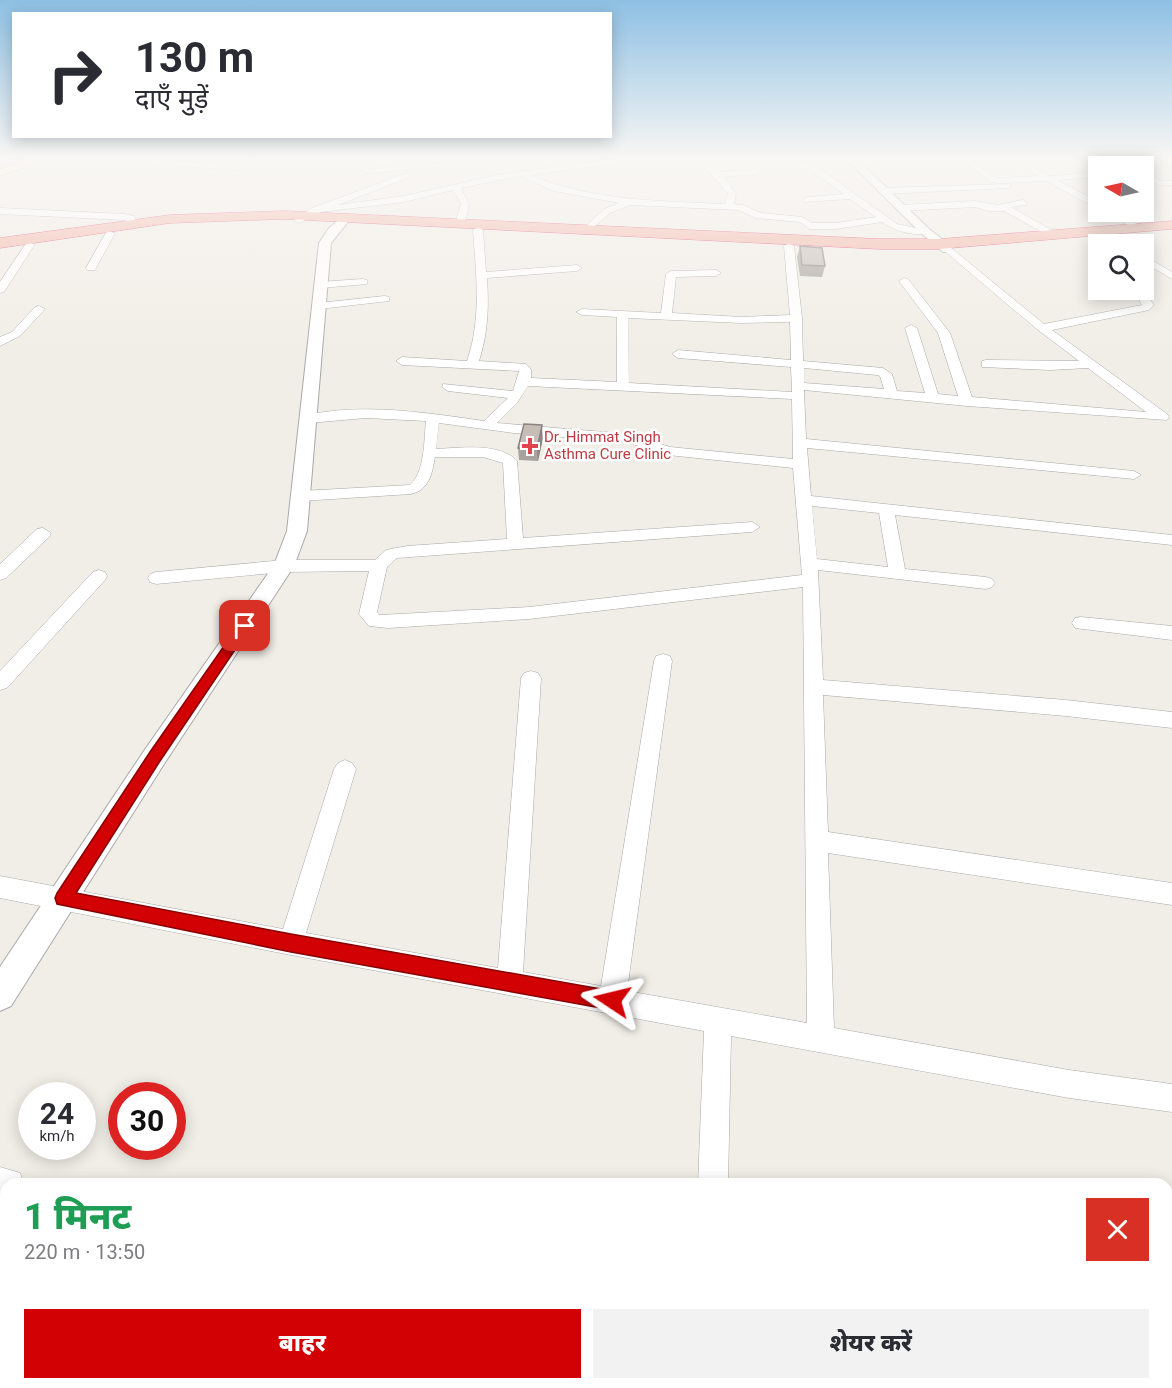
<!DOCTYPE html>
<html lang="hi">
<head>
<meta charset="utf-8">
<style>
	:root { --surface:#fff; --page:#f2f2f3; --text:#2b2b33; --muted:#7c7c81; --accent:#d10104 }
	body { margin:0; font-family:Roboto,"Noto Sans Devanagari",sans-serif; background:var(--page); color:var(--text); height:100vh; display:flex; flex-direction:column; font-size:22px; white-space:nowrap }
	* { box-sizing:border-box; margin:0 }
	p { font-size:20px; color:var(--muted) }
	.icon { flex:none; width:33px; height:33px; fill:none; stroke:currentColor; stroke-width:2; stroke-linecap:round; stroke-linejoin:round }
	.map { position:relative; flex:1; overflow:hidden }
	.panel { position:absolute; left:0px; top:1178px; width:1173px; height:212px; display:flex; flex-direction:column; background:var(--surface); border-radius:18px 18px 0 0; box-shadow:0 3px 15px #0003 }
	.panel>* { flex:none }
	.top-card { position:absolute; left:12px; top:12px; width:600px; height:126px; border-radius:0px; box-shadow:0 3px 15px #0003; background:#fff; color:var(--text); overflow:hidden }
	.needle { width:39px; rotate:279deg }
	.tools { position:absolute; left:1088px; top:156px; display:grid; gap:12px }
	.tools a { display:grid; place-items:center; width:66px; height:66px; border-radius:0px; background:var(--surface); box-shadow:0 3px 15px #0003; font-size:30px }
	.speed { position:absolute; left:18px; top:1082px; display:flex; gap:12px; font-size:30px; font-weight:700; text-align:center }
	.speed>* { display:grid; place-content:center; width:78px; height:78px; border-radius:50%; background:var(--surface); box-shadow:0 3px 15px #0003; line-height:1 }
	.speed small { font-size:15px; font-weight:400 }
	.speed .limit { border:9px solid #d22; background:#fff; color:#111 }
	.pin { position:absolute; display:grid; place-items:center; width:51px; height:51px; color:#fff; margin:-26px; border-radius:12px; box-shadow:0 3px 9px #0006 }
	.me { position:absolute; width:66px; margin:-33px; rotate:280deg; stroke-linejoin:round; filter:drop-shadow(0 0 4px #0008) }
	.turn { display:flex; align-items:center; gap:21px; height:126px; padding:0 24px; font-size:27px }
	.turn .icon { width:78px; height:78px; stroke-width:2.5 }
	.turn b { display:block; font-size:42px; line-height:51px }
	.round { display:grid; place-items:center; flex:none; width:63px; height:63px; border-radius:0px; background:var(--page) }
	.headline { display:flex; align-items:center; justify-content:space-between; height:102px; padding:0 24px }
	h1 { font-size:36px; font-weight:800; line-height:45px; color:#1e9e55 }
	.action { display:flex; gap:12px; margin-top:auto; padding:12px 24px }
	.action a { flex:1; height:69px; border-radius:0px; background:var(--accent); color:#fff; font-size:24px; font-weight:800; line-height:69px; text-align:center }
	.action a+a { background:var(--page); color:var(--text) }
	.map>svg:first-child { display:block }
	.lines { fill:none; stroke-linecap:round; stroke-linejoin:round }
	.minor-casing { stroke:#a8a8a8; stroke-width:1 }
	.tertiary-casing { stroke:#a8a8a8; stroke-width:2 }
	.secondary-casing { stroke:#6f7a05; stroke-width:1 }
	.trunk-casing { stroke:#db2868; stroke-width:1 }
	.minor { fill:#fff; fill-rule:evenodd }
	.tertiary { fill:#fff; fill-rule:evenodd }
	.secondary { fill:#f7fabd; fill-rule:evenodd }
	.trunk { fill:#f2b2a2; fill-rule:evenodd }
	.wall { fill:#aaa39d }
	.shaded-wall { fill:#8b8480 }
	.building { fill:#c6bdb7; stroke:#8b8480; stroke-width:1.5 }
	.route { fill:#d10104; stroke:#880103; stroke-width:1.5 }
	.health-dot { fill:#e0444e; stroke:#fff; stroke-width:2 }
	.labels { text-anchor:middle; stroke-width:5; stroke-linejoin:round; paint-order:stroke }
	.far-health-label { font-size:15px; fill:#be3a42; stroke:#fff; text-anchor:start }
</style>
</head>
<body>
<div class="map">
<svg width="1172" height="1388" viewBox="0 0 1172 1388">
	<rect width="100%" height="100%" fill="#f1eee7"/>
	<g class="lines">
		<g class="minor-casing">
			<path id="minor" d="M165 158 159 160 238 166 242 168 238 170 149 164H146V160L46 161 42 159Z
				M340 158H350L369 169 511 158H550L368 173Z
				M620 158H657L530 175C592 201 659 201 725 204L728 194 697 158H706L720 172 753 170 761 165 808 164 816 166 897 224 930 231C918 239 893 230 882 222L836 229H810L800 222 756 218 738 210 630 205 610 213 587 233 584 232V228L604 209 619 203 554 191 520 176 461 188 469 204 465 224 460 227 455 224 461 204 453 190 404 202 321 212 299 223 294 220 312 208 407 173H410V177L338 205 404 196 498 175ZM807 168 844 194 807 197 803 200 804 202 850 199 876 217 836 223H812L802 217 761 213 743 205 734 204 736 194 724 177 755 174 763 169Z
				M967 158 996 178 1039 176 1008 158H1018L1049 176 1087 173 1060 158H1070L1098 172V177L1057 180 1098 202V209L1046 181 1000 183 991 182 959 159Z
				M1104 158H1115L1130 166H1121Z
				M1156 158 1172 161V166L1157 160Z
				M1143 173 1163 181H1172V185H1159L1143 178Z
				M1007 184H1010V188L884 194 880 191 884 188Z
				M1023 200 1027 203 1026 205 1011 207 1055 232V236H1049L1004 211H989L975 207 901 211 897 208 901 205 975 201 998 205Z
				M0 208 125 214 134 216 137 224 129 226 125 220 0 214Z
				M1105 212H1115L1143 227 1135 229Z
				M478 227 483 230 486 272 577 265 582 268 577 271 487 278C489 307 488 333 479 361L526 364 531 369V378L617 382V317L582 315 576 312 582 309 661 313 666 274 671 271 716 270 721 273 716 276 676 277 672 313 741 317 790 315 784 246 789 243 794 246 802 318 803 361 883 368 892 374 897 391 925 393 905 328 911 325 917 328 938 394 958 396 938 333 899 281 904 278 908 279 950 333 972 397 1146 412 1088 368 1050 370 982 367V361L986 360 1079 361 1038 330 942 249 950 247 1044 324 1142 305 1135 293 1137 290 1146 288 1145 293 1154 305 1149 310 1052 330 1167 414 1169 417 1167 420 967 406 804 390 806 439 1134 471 1141 475 1134 479 807 448 811 496 1172 535V545L895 515 905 569 986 577 992 579 995 583 992 587 986 589 818 570 823 680 1066 700 1172 712V728L1066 716 823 695 828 832 1172 883V905L828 853 834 1028 1069 1070 1172 1084V1112L1069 1098 731 1036 728 1184H698L704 1031 291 955 0 898V876L283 929 334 769 338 763 345 760 352 763 356 769 306 933 498 968 521 678 524 673 531 671 538 673 541 678 523 972 601 986 654 661 656 656 663 654 670 656 672 661 627 991 807 1023 803 587 529 619 388 628 369 626 359 614 369 571 284 572 156 584 150 582 148 578 150 574 156 572 284 560H375L386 550 407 546 507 539 503 463 483 457H435C432 474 429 490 411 494L301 501 293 496 301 491 410 485C425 472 424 440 426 421L366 418 309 423 304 422 302 419 304 416C360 402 428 413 484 421L508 398 448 391 442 387 443 384 513 391 519 371 402 365 396 361 402 357 467 361C482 317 476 275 473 230ZM628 318 741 323 790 322 791 360 678 350 672 354 678 358 791 367 792 392 629 383ZM804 368 877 375 880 376 884 389 804 383ZM528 386 792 399 793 459 670 447 628 434 497 423 517 403ZM439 423 514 433 626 442 668 455 793 468 802 575 529 607 380 615 377 612 387 567 397 558 752 532 760 527 752 522 523 538 517 461C500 442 459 448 436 449ZM812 506 879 513 888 567 817 559Z
				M107 231 115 233 95 270H87L86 268Z
				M1107 234H1113L1128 244H1117L1107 238Z
				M27 242 35 244 4 292 0 293V282Z
				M1143 255 1172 272V279L1143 262Z
				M363 279 367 280V284L321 288 316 285 321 282Z
				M385 296 389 297V301L319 309 314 306 319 303Z
				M39 306 45 309 20 336 0 346V337L12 332 35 307Z
				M43 528 51 533 49 537 6 578 0 580V564L37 529Z
				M99 570 105 572 107 576 105 580 7 688 0 690V671L93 572Z
				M1081 617 1172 626V640L1075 628 1072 623 1075 618Z
				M0 1167 20 1173 24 1184H6V1198L0 1197Z
				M16 1383H51L49 1388H14Z
				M689 1383H723V1388H689Z"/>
		</g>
		<g class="tertiary-casing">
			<path id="tertiary" d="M845 158H856L929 229 951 246V252H943L921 233Z
				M346 214 352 217 331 243 307 531 294 566 164 764 11 1006 0 1011V967L146 748 274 565 287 531 319 243 329 228Z"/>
		</g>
		<g class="secondary-casing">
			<path id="secondary" d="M36 158H53L0 176V169Z"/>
		</g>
		<g class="trunk-casing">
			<path id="trunk" d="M12 158H31L0 170V162Z
				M285 211 879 239H939L1172 221V229L939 249H879L285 219 170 223 0 248V238L170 215Z"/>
		</g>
		<use href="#minor" class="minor"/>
		<use href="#tertiary" class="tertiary"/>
		<use href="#secondary" class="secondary"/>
		<use href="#trunk" class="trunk"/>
	</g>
	<path class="wall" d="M800 246 825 266 822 277 800 276 797 257Z
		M543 438 538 461 519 460 518 448Z"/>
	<path class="shaded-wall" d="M542 425 543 438 538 461 537 449Z"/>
	<path class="building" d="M800 246 822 248 825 266 802 265Z
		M524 424 542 425 537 449 518 448Z"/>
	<linearGradient id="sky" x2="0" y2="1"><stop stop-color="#8ec0e4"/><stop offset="0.45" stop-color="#f9f7f4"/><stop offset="1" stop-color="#f9f7f4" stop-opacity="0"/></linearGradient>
	<rect width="1172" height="353" fill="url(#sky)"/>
	<path class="route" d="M245 621 251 626 249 629 160 761 76 893 291 934 612 991 619 994 621 1000 619 1007 612 1010 291 952 57 904 55 898 57 893 150 752 240 623Z"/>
	<path class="health-dot" d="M527 437h6v6h6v6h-6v6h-6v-6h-6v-6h6z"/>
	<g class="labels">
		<g class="far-health-label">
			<text x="544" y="442">Dr. Himmat Singh<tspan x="544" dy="17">Asthma Cure Clinic</tspan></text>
		</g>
	</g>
</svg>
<div class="tools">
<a><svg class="needle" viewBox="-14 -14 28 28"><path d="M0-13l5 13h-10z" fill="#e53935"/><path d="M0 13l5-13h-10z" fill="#7c7c81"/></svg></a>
<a><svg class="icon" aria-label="search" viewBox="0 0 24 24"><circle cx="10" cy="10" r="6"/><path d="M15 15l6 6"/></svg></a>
</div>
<div class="speed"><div>24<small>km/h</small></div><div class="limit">30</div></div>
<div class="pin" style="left:245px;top:626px;background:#d93025"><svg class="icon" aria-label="arrive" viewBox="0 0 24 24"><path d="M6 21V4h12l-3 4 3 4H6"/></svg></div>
<svg class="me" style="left:612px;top:1000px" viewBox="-20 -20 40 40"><path d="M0-17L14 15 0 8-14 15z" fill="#d10104" stroke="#fff" stroke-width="4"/></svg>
<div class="top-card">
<div class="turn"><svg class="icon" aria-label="right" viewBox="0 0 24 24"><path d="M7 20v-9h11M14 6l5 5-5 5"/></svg><div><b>130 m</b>दाएँ मुड़ें</div></div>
</div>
<section class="panel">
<div class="headline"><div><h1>1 मिनट</h1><p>220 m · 13:50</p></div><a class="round" style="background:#d93025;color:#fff"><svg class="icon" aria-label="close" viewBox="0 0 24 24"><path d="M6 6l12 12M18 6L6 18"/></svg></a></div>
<div class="action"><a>बाहर</a><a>शेयर करें</a></div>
</section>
</div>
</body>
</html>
